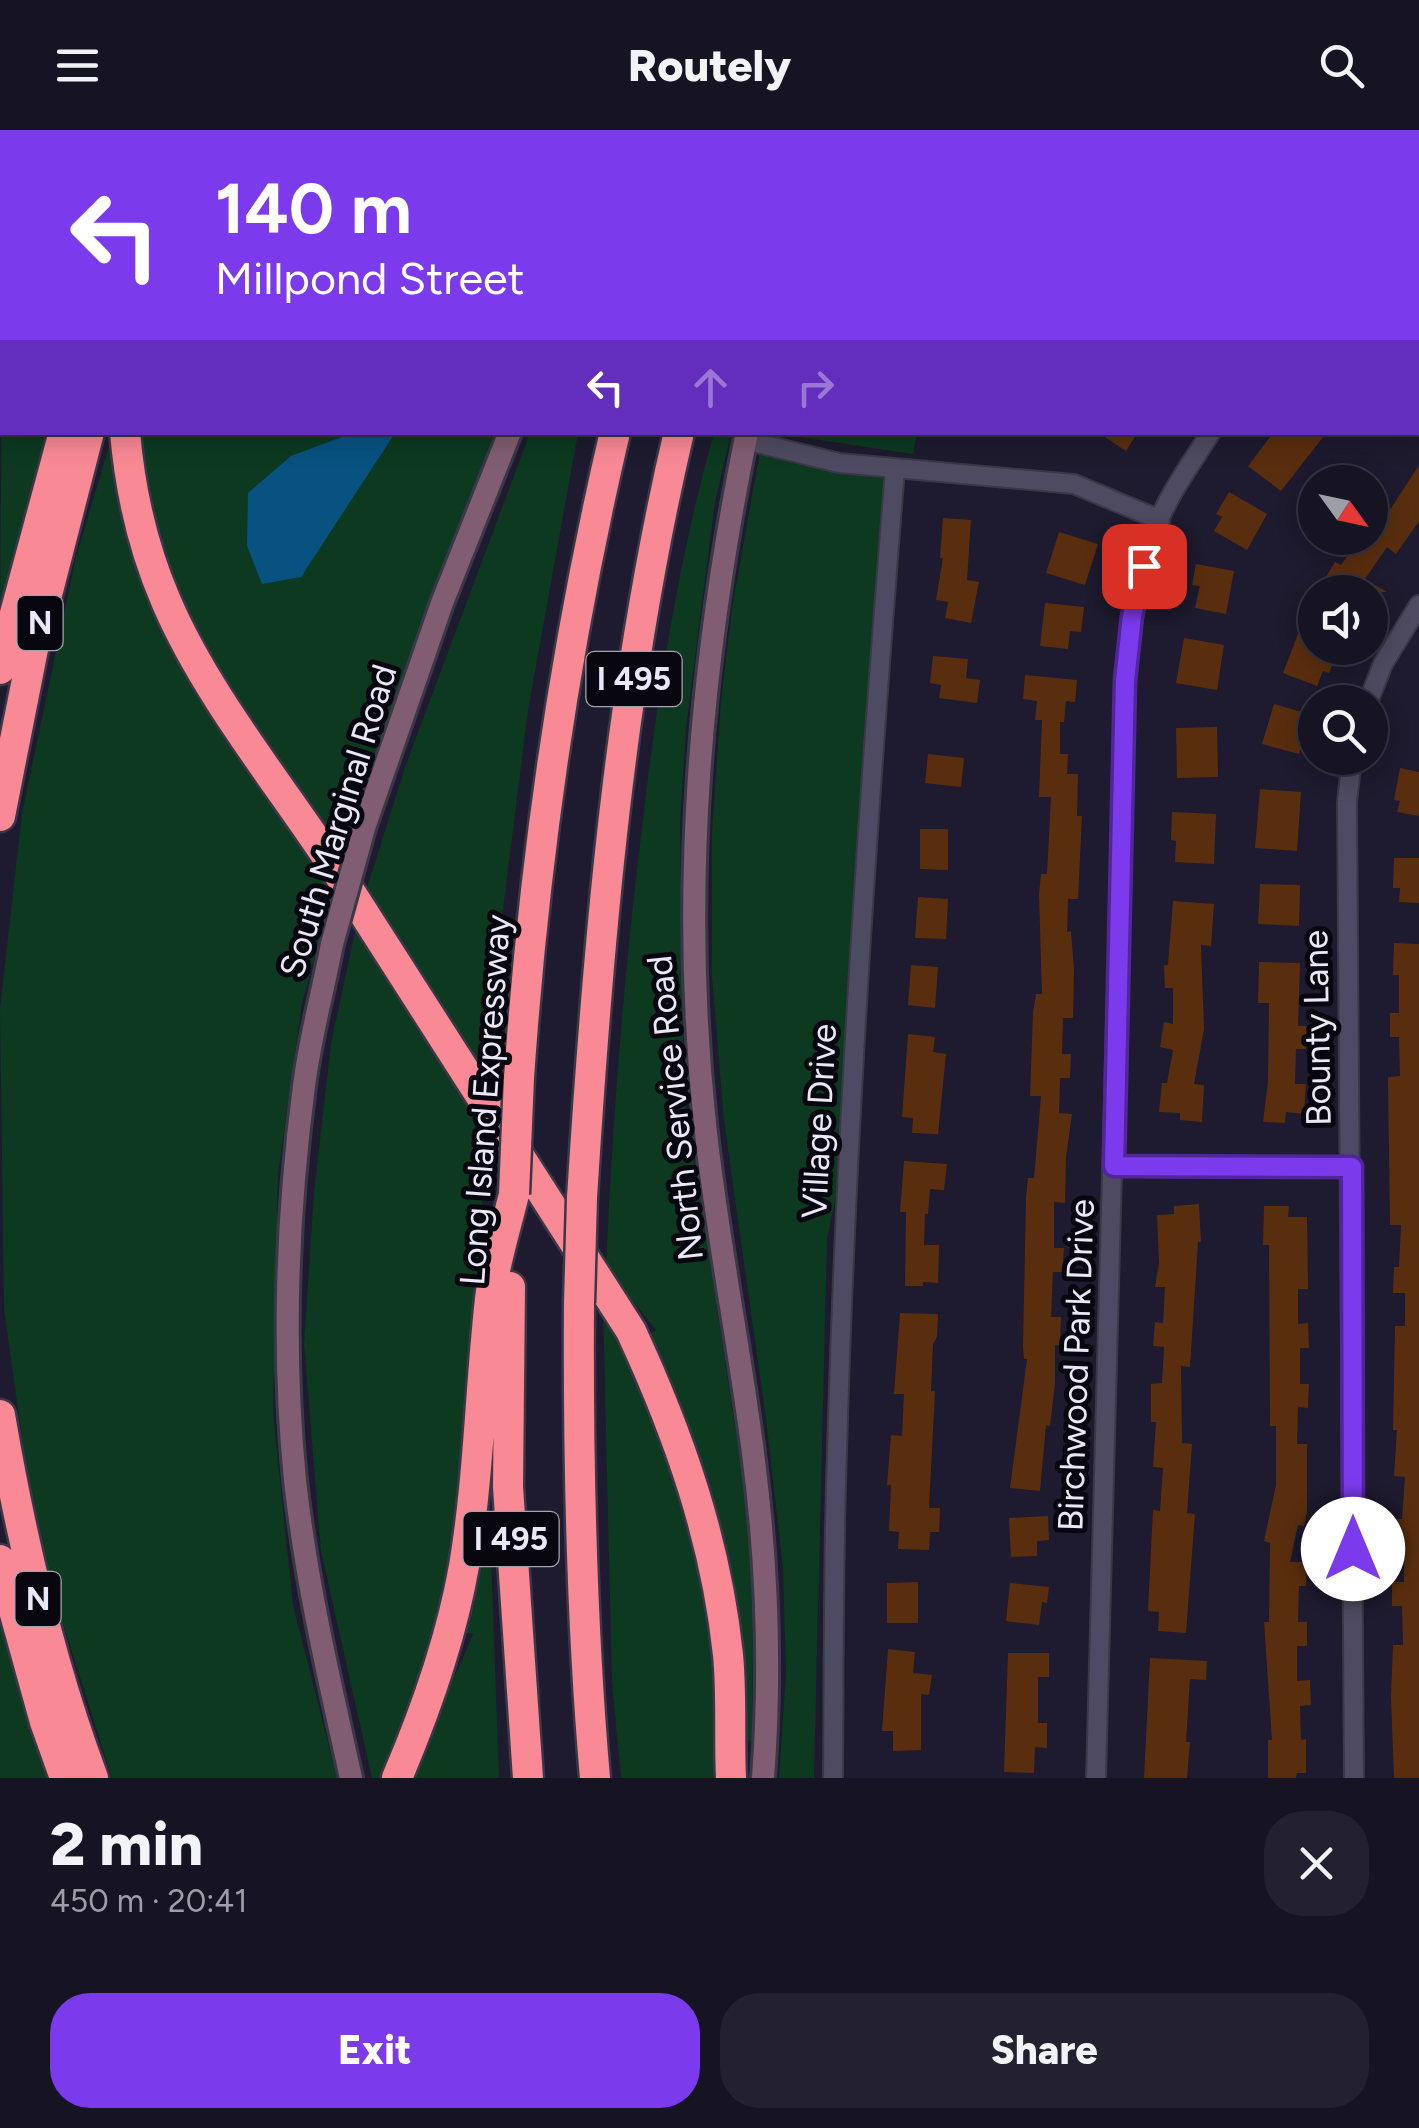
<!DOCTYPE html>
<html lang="en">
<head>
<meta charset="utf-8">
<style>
	:root { --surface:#161423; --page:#232130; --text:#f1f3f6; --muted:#9e9ea6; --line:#353341; --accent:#7c3aed }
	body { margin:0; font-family:Figtree,sans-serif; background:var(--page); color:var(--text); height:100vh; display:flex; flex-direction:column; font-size:38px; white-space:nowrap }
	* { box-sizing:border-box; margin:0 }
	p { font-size:32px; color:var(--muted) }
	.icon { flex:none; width:55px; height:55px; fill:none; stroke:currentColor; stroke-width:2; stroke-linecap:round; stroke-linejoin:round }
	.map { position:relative; height:1648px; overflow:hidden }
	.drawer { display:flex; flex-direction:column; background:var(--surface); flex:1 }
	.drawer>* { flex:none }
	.banner { position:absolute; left:0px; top:0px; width:1420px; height:305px; box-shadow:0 5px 25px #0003,0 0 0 2px var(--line); background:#7c3aed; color:#fff; overflow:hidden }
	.needle { width:65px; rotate:123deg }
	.buttons { position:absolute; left:1298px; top:335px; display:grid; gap:20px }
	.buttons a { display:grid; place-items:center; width:90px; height:90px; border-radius:50%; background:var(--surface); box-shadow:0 5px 25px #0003,0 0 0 2px var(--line); font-size:50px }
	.pin { position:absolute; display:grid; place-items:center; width:85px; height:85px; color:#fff; margin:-42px; border-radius:20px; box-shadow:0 5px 15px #0006 }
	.me { position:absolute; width:110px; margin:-55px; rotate:0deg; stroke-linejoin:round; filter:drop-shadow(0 0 8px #0008) }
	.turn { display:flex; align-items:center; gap:35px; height:210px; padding:0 50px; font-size:45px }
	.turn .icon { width:130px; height:130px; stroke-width:2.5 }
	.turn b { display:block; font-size:70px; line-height:85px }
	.lanes { display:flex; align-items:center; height:95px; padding:0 50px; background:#0003; justify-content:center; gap:50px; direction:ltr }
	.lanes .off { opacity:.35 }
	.round { display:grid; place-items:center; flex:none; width:105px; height:105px; border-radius:40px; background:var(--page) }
	.overview { display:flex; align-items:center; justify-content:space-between; height:170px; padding:0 50px }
	h1 { font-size:60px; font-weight:800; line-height:75px }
	.button { display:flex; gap:20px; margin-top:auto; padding:20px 50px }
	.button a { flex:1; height:115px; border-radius:40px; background:var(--accent); color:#fff; font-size:40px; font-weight:800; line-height:115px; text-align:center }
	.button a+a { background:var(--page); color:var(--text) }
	header { display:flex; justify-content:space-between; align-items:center; height:130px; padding:0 50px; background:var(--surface); font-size:45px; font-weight:800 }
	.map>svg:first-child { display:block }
	.green { fill:#0c3920 }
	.water { fill:#085281 }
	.building { fill:#592e0e }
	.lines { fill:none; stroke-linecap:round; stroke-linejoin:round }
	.minor-casing { stroke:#3a3747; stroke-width:22 }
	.secondary-casing { stroke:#3a3747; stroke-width:28 }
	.motorway-casing { stroke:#3a3747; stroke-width:35 }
	.minor { stroke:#4e4a61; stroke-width:18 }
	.secondary { stroke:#815d71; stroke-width:22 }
	.motorway { stroke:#f88995; stroke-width:30 }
	.secondary-bridge-casing { stroke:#3a3747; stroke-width:28; stroke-linecap:butt }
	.motorway-bridge-casing { stroke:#3a3747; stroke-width:35; stroke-linecap:butt }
	.secondary-bridge { stroke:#815d71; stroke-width:22 }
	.motorway-bridge { stroke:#f88995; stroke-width:30 }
	.route-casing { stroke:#51269a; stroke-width:25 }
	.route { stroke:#7c3aed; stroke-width:18 }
	.labels { text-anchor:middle; stroke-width:10; stroke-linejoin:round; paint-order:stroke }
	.shield { fill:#08070f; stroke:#a6a4b1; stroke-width:2.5 }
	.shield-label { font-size:32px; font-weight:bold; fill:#eae8f6 }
	.street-label { font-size:35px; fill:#eae8f6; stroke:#08070f }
</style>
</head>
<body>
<header><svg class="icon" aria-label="menu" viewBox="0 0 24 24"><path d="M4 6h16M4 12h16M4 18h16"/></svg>Routely<svg class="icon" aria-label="search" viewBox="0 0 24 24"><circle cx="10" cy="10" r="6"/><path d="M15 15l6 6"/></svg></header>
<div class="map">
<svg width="1419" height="1648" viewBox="0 0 1419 1648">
	<rect width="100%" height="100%" fill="#1e1a2f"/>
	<path class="green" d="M198 0H591L197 2Z
		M848 0H1309L847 2Z
		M2 219V302L50 303 0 489Z
		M113 303 135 423 334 756 302 874 278 1044 273 1283 293 1475 337 1648H112L36 1409 4 1179 0 879 22 683 76 427Z
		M142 303H494L341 730C254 599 144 467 142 303Z
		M530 303H578L528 580 501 795 489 956 365 764 405 637Z
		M714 303H731L715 372 686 598 680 692 684 963 744 1355 754 1456 752 1612 744 1609C740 1558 741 1505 732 1454 718 1366 686 1286 649 1205L656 1200 606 1138C612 996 623 855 640 714 656 576 676 437 714 303Z
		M792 303H917L913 324 800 307Z
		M762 310 778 330 895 339 850 999 827 1109 814 1648H779L786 1543 783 1438 766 1289 724 991 712 847V702L721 571 732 478Z
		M357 793 487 990 467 1331 449 1459 417 1581 385 1648H372L321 1421 304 1214 314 1062 331 913Z
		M603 1179 629 1225 636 1254 654 1267 713 1469 719 1648H621L612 1552Z
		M490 1397 499 1648H411L473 1504 465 1503Z
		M0 1462 52 1648H0Z"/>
	<path class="water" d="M1003 0H1221L1003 2Z
		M355 302 395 303 301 447 262 454 247 416 248 363 291 326Z"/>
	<path class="building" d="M1097 302H1138L1126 321Z
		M1274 302H1327L1281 361 1248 336Z
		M1419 335V391L1396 424 1387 417 1365 449 1387 462H1330L1320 457 1335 432 1341 435 1360 408H1370V393L1378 381 1386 386Z
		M1229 362 1267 384 1247 420 1214 401 1222 387 1216 384Z
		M943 388 971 390 967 450 979 452 971 493 945 488 948 472 936 470 943 428H940Z
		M1059 402 1098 414 1085 455 1046 443Z
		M1196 434 1234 441 1226 484 1195 478 1200 456 1192 455Z
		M1045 473 1084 477 1081 502 1070 501 1068 519 1040 516Z
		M1298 504 1315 510V518H1339L1329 543 1323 541 1317 556 1283 543Z
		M1184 508 1224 515 1217 560 1176 553Z
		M933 526 968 529 966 548 980 550 977 573 939 568 941 555 930 553Z
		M1025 545 1077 550 1075 572 1066 571 1064 592H1060V624H1068L1067 644H1078L1077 686H1082L1078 769H1068L1067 802 1071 801 1074 839 1073 888H1063L1062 924H1071L1070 948H1060L1059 983 1072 984 1066 1027 1065 1073 1054 1072V1118H1064L1062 1142H1053L1051 1187H1061L1060 1215H1055V1253L1050 1296 1046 1295 1040 1361 1010 1358 1027 1229H1024L1023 1217 1026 1067 1028 1048H1034L1041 966H1030L1033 883 1036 864H1042L1039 764 1041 744H1047L1051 667H1039L1042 590H1035L1037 571 1023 569Z
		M1274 574 1315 586 1309 610 1303 609 1299 624 1262 614Z
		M1217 597 1218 647 1177 648 1176 598Z
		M928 624 964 628 961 657 925 653Z
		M1400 638 1419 642V686L1397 682 1400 671 1394 670Z
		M1260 659 1301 662 1297 721 1255 718Z
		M1172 682 1216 684 1214 734 1175 732 1176 711 1171 710Z
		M920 699H948V740L920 739Z
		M1394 728H1419V773L1399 772 1400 758H1393Z
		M1260 754 1300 755 1299 796 1258 794Z
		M918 767 948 769 946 809 915 808Z
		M1173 771 1214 774 1211 816 1201 815 1204 899 1194 954 1204 955 1202 992 1180 990V983L1159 982 1162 953H1167L1173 920 1160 917 1164 892 1173 894V858H1165L1164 835H1168Z
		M1394 813 1419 814V1648H1394L1391 1567 1393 1515H1403L1402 1476H1392V1452H1404V1412H1394L1395 1389H1402L1405 1347 1394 1346 1397 1300H1393L1395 1196H1405V1163H1393L1394 1137H1399L1401 1095H1390L1388 947 1400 946 1399 907H1390V883H1399V845H1393Z
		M1259 832 1300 833 1298 896H1307L1306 919H1296L1295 954H1306L1304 984 1286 982 1285 993 1263 992 1268 952 1269 873H1258Z
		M911 835 938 837 935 878 908 875Z
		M908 904 935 907 933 922 946 924 938 1004 912 1003 913 988 902 987Z
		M904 1031 947 1034 944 1060 930 1059 928 1084H925L924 1115H939L938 1153 923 1152V1156H905L906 1082H900Z
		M1199 1074 1201 1112H1198L1190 1237 1181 1236 1182 1313 1192 1314 1187 1383 1195 1384 1186 1503 1158 1501 1159 1482 1148 1481 1153 1380 1160 1381 1163 1338 1153 1337 1156 1292H1151V1254L1162 1253 1164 1217 1153 1216 1155 1192 1163 1193 1165 1157H1155L1159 1133 1157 1085 1174 1084V1076Z
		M1264 1076H1289L1288 1087H1307L1308 1159H1298V1194L1308 1193 1309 1218H1300V1254H1309L1308 1278 1298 1277 1297 1314H1307V1382L1304 1396 1298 1395 1290 1432H1307L1306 1456H1299L1298 1492H1307V1516H1297V1551L1310 1550 1311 1575 1300 1576 1301 1610 1306 1609V1643H1297L1296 1648H1268V1610H1272L1264 1492H1269L1270 1413 1264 1411 1276 1355V1296H1270L1269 1115H1263Z
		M900 1183 938 1184 937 1207 933 1214 931 1261H935L929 1378H940L939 1402H930L929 1420 898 1419 899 1402 889 1401 891 1355H887L891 1305 902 1306 904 1264H894Z
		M1048 1386 1049 1410 1037 1411V1426L1011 1427 1009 1388Z
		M918 1452V1493H887V1453Z
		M1010 1453 1049 1457 1047 1473 1042 1472 1039 1495 1006 1491Z
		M888 1519 915 1522 913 1543 932 1545 929 1565 921 1564V1620L893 1621V1601H882Z
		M1008 1523H1049V1547H1038V1593H1047V1618L1035 1617 1034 1643 1004 1642Z
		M1150 1528 1207 1531 1206 1550 1190 1549 1186 1612H1190L1187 1648H1144Z"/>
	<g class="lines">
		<g class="minor-casing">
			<path id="minor" d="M23 2 24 0
				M1418 80 1419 78
				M0 94 2 84
				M1418 129 1419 131
				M745 310 839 333 1074 354 1160 390
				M1368 572 1383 534 1419 475
				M1352 628 1347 672 1354 1648
				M1114 1036 1352 1037
				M833 1648C834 1539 833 1431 837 1322 846 994 869 666 895 339
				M1096 1648 1125 551C1131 496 1138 442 1159 390 1172 359 1193 331 1211 302"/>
		</g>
		<g class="secondary-casing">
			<path id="secondary" d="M606 2 607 0
				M830 2 831 0
				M747 302C700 531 680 761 705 994 717 1107 740 1218 754 1331 767 1435 771 1543 763 1648
				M364 698 442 473 510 302
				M332 814C323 861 310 908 304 956 287 1086 282 1219 295 1350 306 1451 329 1549 351 1648"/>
		</g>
		<g class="motorway-casing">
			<path id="motorway" d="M145 2V0
				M174 2V0
				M686 2V0
				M747 2 748 0
				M790 2 791 0
				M125 302C130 360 143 418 166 471 208 570 291 668 349 760 443 907 537 1054 631 1201 679 1305 716 1410 728 1525 732 1565 729 1607 731 1648
				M0 539 64 302
				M0 686 33 519 89 302
				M519 948C534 730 565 515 615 302
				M582 1068C598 812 620 553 679 302
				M510 1157 508 1357 528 1648
				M579 1173C578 1332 581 1489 595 1648
				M0 1285C21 1408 49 1530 93 1648
				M0 1430 45 1592 65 1648
				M397 1648C426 1580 451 1510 464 1436 479 1347 480 1258 490 1169 494 1134 506 1098 514 1064"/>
		</g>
		<use href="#minor" class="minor"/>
		<use href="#secondary" class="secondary"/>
		<use href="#motorway" class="motorway"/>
		<g class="secondary-bridge-casing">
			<path id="secondary-bridge" d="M332 814 364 698"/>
		</g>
		<g class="motorway-bridge-casing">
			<path id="motorway-bridge" d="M514 1064 519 948
				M579 1173 582 1068"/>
		</g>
		<use href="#secondary-bridge" class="secondary-bridge"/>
		<use href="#motorway-bridge" class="motorway-bridge"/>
	</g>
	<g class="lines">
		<g class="route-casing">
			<path id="route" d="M1144 436 1132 486 1125 551 1114 1036 1352 1037 1353 1419"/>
		</g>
		<use href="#route" class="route"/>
	</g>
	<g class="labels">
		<g class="shield">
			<rect x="17.5" y="466" width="45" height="54" rx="8"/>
			<rect x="586.5" y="522" width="95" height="54" rx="8"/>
			<rect x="463.5" y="1382" width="95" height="54" rx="8"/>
			<rect x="15.5" y="1442" width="45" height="54" rx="8"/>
		</g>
		<g class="shield-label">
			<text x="40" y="504">N</text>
			<text x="634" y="560">I 495</text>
			<text x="511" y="1420">I 495</text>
			<text x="38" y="1480">N</text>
		</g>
		<g class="street-label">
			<text transform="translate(338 691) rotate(-73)" y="12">South Marginal Road</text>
			<text transform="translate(1317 898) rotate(-91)" y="12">Bounty Lane</text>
			<text transform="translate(485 970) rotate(-86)" y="12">Long Island Expressway</text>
			<text transform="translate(675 978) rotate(-96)" y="12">North Service Road</text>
			<text transform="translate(819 991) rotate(-87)" y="12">Village Drive</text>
			<text transform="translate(1076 1235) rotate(-88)" y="12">Birchwood Park Drive</text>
		</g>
	</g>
</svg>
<div class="buttons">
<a><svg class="needle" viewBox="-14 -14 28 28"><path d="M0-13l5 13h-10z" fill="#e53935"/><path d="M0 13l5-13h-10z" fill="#9e9ea6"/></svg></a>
<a><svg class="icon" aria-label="sound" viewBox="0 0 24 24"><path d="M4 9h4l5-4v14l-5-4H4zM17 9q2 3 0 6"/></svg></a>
<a><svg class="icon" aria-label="search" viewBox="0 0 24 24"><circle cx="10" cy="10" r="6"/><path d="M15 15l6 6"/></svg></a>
</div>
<div class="pin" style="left:1144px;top:436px;background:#d93025"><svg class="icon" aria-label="arrive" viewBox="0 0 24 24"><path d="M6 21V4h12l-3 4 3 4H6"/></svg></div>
<svg class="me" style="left:1353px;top:1419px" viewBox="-20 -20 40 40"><circle r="19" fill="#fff"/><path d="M0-13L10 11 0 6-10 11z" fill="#7c3aed"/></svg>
<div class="banner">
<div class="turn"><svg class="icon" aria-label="left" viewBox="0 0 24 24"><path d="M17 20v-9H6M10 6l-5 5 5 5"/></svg><div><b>140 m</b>Millpond Street</div></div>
<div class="lanes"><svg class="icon" aria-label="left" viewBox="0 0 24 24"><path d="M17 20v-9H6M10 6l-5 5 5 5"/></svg><svg class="icon off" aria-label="ahead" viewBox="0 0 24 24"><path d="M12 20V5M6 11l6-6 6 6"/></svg><svg class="icon off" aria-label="right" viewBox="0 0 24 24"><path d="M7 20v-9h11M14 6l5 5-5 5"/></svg></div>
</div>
</div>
<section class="drawer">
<div class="overview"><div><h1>2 min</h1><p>450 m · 20:41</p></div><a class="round"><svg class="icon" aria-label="close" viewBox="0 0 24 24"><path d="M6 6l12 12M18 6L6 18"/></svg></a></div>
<div class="button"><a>Exit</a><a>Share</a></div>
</section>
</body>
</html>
